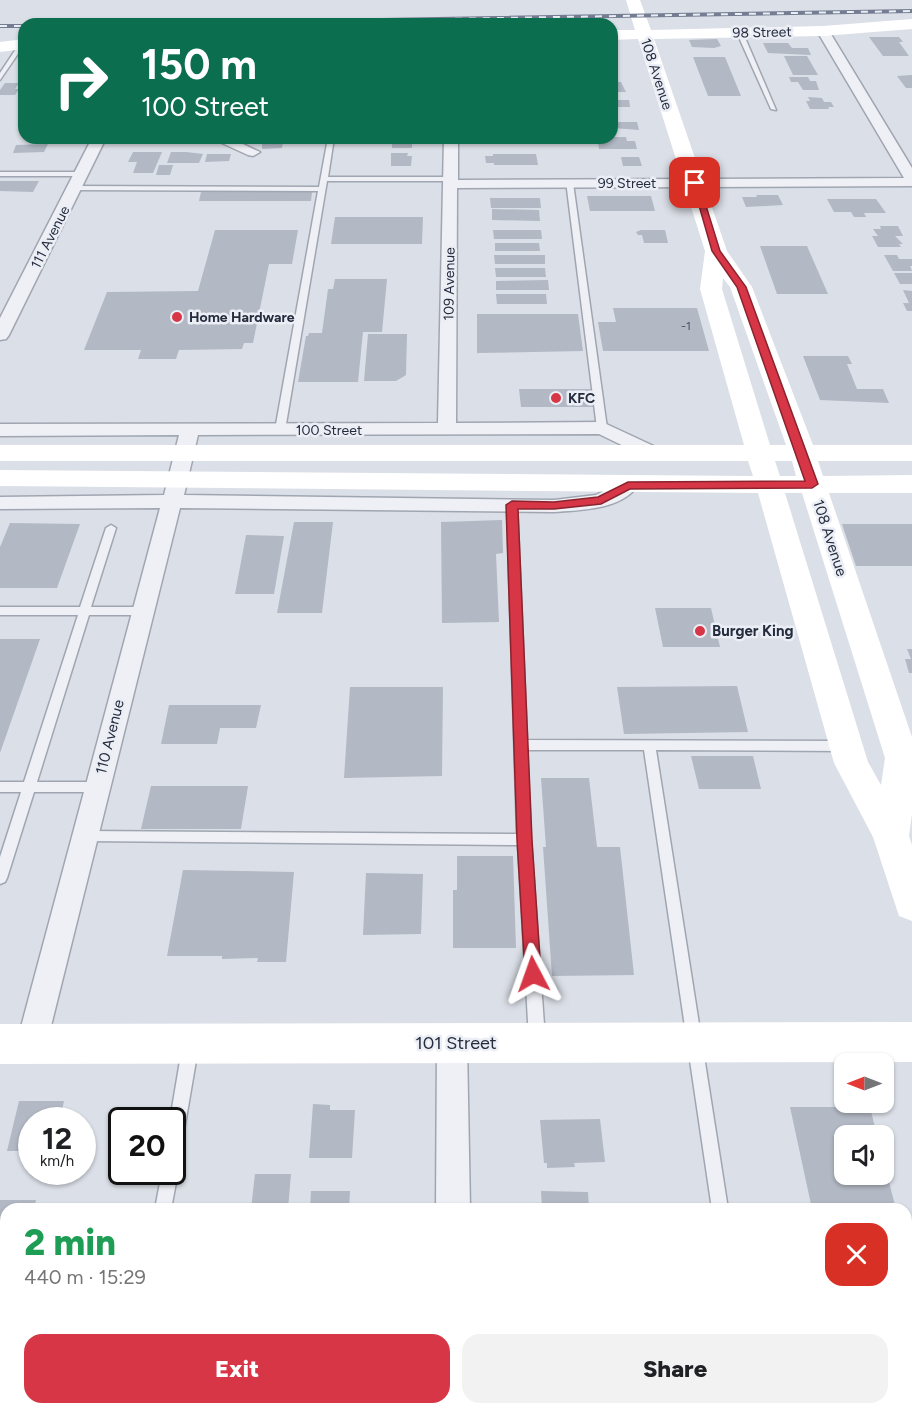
<!DOCTYPE html>
<html lang="en">
<head>
<meta charset="utf-8">
<style>
	:root { --surface:#fff; --page:#f2f2f2; --text:#202124; --muted:#757577; --accent:#d63646 }
	body { margin:0; font-family:Figtree,sans-serif; background:var(--page); color:var(--text); height:100vh; display:flex; flex-direction:column; font-size:22px; white-space:nowrap }
	* { box-sizing:border-box; margin:0 }
	p { font-size:20px; color:var(--muted) }
	.icon { flex:none; width:33px; height:33px; fill:none; stroke:currentColor; stroke-width:2; stroke-linecap:round; stroke-linejoin:round }
	.map { position:relative; flex:1; overflow:hidden }
	.side { position:absolute; left:0px; top:1203px; width:912px; height:212px; display:flex; flex-direction:column; background:var(--surface); border-radius:18px 18px 0 0; box-shadow:0 2px 4px #0004 }
	.side>* { flex:none }
	.hud { position:absolute; left:18px; top:18px; width:600px; height:126px; border-radius:18px; box-shadow:0 2px 4px #0004; background:#0b6e4f; color:#fff; overflow:hidden }
	.needle { width:39px; rotate:270deg }
	.controls { position:absolute; left:834px; top:1053px; display:grid; gap:12px }
	.controls a { display:grid; place-items:center; width:60px; height:60px; border-radius:12px; background:var(--surface); box-shadow:0 2px 4px #0004; font-size:30px }
	.speed { position:absolute; left:18px; top:1107px; display:flex; gap:12px; font-size:30px; font-weight:700; text-align:center }
	.speed>* { display:grid; place-content:center; width:78px; height:78px; border-radius:50%; background:var(--surface); box-shadow:0 2px 4px #0004; line-height:1 }
	.speed small { font-size:15px; font-weight:400 }
	.speed .limit { border:3px solid #111; border-radius:9px; background:#fff; color:#111 }
	.pin { position:absolute; display:grid; place-items:center; width:51px; height:51px; color:#fff; margin:-26px; border-radius:12px; box-shadow:0 3px 9px #0006 }
	.me { position:absolute; width:66px; margin:-33px; rotate:356deg; stroke-linejoin:round; filter:drop-shadow(0 0 4px #0008) }
	.turn { display:flex; align-items:center; gap:21px; height:126px; padding:0 24px; font-size:27px }
	.turn .icon { width:78px; height:78px; stroke-width:2.5 }
	.turn b { display:block; font-size:42px; line-height:51px }
	.round { display:grid; place-items:center; flex:none; width:63px; height:63px; border-radius:18px; background:var(--page) }
	.head { display:flex; align-items:center; justify-content:space-between; height:102px; padding:0 24px }
	h1 { font-size:36px; font-weight:800; line-height:45px; color:#1e9e55 }
	.primary-button { display:flex; gap:12px; margin-top:auto; padding:12px 24px }
	.primary-button a { flex:1; height:69px; border-radius:18px; background:var(--accent); color:#fff; font-size:24px; font-weight:800; line-height:69px; text-align:center }
	.primary-button a+a { background:var(--page); color:var(--text) }
	.map>svg:first-child { display:block }
	.building { fill:#b2b8c4 }
	.lines { fill:none; stroke-linecap:round; stroke-linejoin:round }
	.lane-casing { stroke:#a0a6b1; stroke-width:3 }
	.street-casing { stroke:#a0a6b1; stroke-width:3 }
	.lane { fill:#eef0f5; fill-rule:evenodd }
	.street { fill:#eef0f5; fill-rule:evenodd }
	.secondary { fill:#fff; fill-rule:evenodd }
	.rail-casing { stroke:#747d91; stroke-width:4 }
	.rail { stroke:#ebeef5; stroke-width:2; stroke-dasharray:7; stroke-linecap:butt }
	.route { fill:#d63646; stroke:#8b232e; stroke-width:1.5 }
	.poi-dot { fill:#d63646; stroke:#ebeef5; stroke-width:2 }
	.labels { text-anchor:middle; stroke-width:5; stroke-linejoin:round; paint-order:stroke }
	.number-label { font-size:12px; fill:#484f60 }
	.far-street-label { font-size:14px; fill:#242c3e; stroke:#ebeef5 }
	.far-poi-label { font-size:14px; font-weight:bold; fill:#242c3e; stroke:#ebeef5; text-anchor:start }
	.street-label { font-size:15px; fill:#242c3e; stroke:#ebeef5 }
	.poi-label { font-size:15px; font-weight:bold; fill:#242c3e; stroke:#ebeef5; text-anchor:start }
	.near-street-label { font-size:18px; fill:#242c3e; stroke:#ebeef5 }
</style>
</head>
<body>
<div class="map">
<svg width="912" height="1414" viewBox="0 0 912 1414">
	<rect width="100%" height="100%" fill="#dbdfe7"/>
	<path class="building" d="M869 37H899L903 42H899L909 56H883Z
		M717 39 721 46 714 48 692 47 689 40Z
		M763 43H788L792 48H808L811 55 768 53Z
		M784 56H807L818 75H793Z
		M693 57H725L741 96H708Z
		M912 75V88H906L897 76Z
		M789 77H808L810 81H816L819 90H803L798 82H791Z
		M612 82H621L626 92H612Z
		M5 83H19L15 89H19L15 95H0V90Z
		M808 97 822 98 824 102H831L834 107H828L829 109H810L806 101H810Z
		M612 100H629L630 107H612Z
		M617 122H637L639 130 613 128V124H617Z
		M612 137H626L627 141H635L637 149H599L598 142H605L604 138Z
		M262 138H291V142H283L282 148 262 149Z
		M392 138 412 139V148H392Z
		M48 144 44 152 13 153 16 145Z
		M133 152H162L153 173H133L137 162H128Z
		M171 152H186L203 154 199 163H167Z
		M391 153H408L407 156H412L411 166H391Z
		M207 154H231L229 161 205 162Z
		M493 154H536L538 165H494V163H486L485 156H493Z
		M621 157H639L642 166H623Z
		M159 165H173L170 175H156Z
		M0 181H39L33 192 0 191Z
		M201 192H312L311 201H199Z
		M756 195H778L783 205 746 207 742 197H757Z
		M587 196H651L655 211H590Z
		M490 198H540L541 208H491Z
		M827 199H876L886 213H864L866 217H854L851 212H834Z
		M492 209 539 210 540 221 492 220Z
		M335 217H423L422 244H331Z
		M880 226H898L903 236H895L903 244H899L901 247H878L872 236H878L873 229H881Z
		M215 230H298L292 264H269L253 343H244L242 349 179 350 176 359H138L141 350H84L107 292 198 291Z
		M493 230H541L542 239H494Z
		M641 230H665L668 243H644L642 235H638L636 232Z
		M495 243H539L540 251H495Z
		M760 246H807L828 294H777Z
		M494 255H545V264H495Z
		M884 255H897L899 259H912V266H910L912 271H893Z
		M495 268H545L546 277H496Z
		M894 273H912V284H900Z
		M335 279H387L382 332H363L358 382H298L306 336H308L309 333H322L328 289H333Z
		M548 280 549 290H496V281Z
		M903 290 912 291V311H907L903 303H909Z
		M496 294H546L547 304H497Z
		M613 308H697L709 351H603L598 322H616Z
		M477 314H578L583 351 477 353Z
		M368 334H407L406 375 396 381H364Z
		M803 356H848L852 364H847L857 389H883L889 403 820 400Z
		M519 389H591L594 407H521Z
		M502 520 503 553 496 554 499 622 442 623 441 522Z
		M294 522H333L322 613H277Z
		M10 523 80 524 57 588H0V547Z
		M842 524H912V566H856Z
		M246 535 284 536 274 594H235Z
		M655 608H711L720 647H663Z
		M0 639H40L0 753Z
		M907 649H912V673H909L905 659H911Z
		M737 686 748 732 624 734 617 687Z
		M350 687H443L442 776 344 778Z
		M169 705H261L256 728H220L217 744H161Z
		M691 756H753L761 789H699Z
		M541 778H589L597 847H620L634 975 552 976 543 847H546Z
		M151 786H248L241 829H141Z
		M457 856H513L516 948H453V890H457Z
		M183 870 294 872 286 962H257L258 958 222 959V956H167Z
		M366 873 423 874 421 934 363 935Z
		M19 1101H64L60 1120H32V1151H7Z
		M313 1104 330 1105V1110H355L352 1158H309Z
		M790 1107H870L877 1136H844V1174H884V1163L896 1209H812Z
		M600 1119 605 1162 574 1163 575 1167 547 1168V1163H544L540 1120Z
		M255 1174H291L288 1209H251Z
		M311 1191H350L349 1209H310Z
		M541 1191 588 1192 589 1209H542Z
		M0 1200H36L34 1209H6V1249H0Z
		M0 1271H6V1345H0Z
		M906 1301H912V1367H906Z
		M906 1388H912V1414H893L892 1408H906Z
		M0 1398H6V1408H11L10 1414H0Z
		M287 1408H340V1414H286Z
		M553 1408H633L634 1414H554Z"/>
	<g class="lines">
		<g class="lane-casing">
			<path id="lane" d="M740 31 743 33 776 110 771 109 737 33Z
				M20 43H24V45L0 80V73Z
				M328 138H334L328 177H450L454 179 450 181H327L285 430 280 433 275 430 318 191 74 190 70 188 74 186 319 187Z
				M0 172H81L85 174 81 176H0Z
				M566 181 573 183 607 428 602 431 597 428Z
				M512 502 517 505 527 740 844 741 848 743 850 746 848 749 844 751 656 750 728 1209H712L644 750H527L531 840 545 1039 542 1044 537 1046 532 1044 529 1039 518 845 85 841 80 840 78 836 80 832 85 831 517 834 507 505Z
				M111 525 116 528 91 607H143L149 611 143 615H89L37 782H98L103 783 104 787 103 791 98 792H34L7 878 5 882 0 884V857L21 792H0V782H24L78 615H0V607H80L106 528Z
				M190 1042 195 1044 198 1049 180 1154 178 1160 172 1162V1120H170L182 1049 185 1044Z
				M172 1165 176 1166 178 1172 171 1209H155L162 1172H172Z
				M121 1408H139L138 1414H120Z
				M739 1408H757L758 1414H740Z"/>
		</g>
		<g class="street-casing">
			<path id="street" d="M823 28 829 31 912 168V186L457 188 456 423 602 422 660 449 663 453 660 457H646L599 434 198 435 184 495 554 500 596 495 628 479 635 481 638 485C622 510 580 510 554 512L180 508 47 1042 43 1052 32 1056 21 1052 17 1042 160 508 0 509V497L164 495 179 435 0 436V424L438 423 444 138H458V180L904 178 817 31Z
				M92 138H106L9 335 6 339 0 340V318Z
				M211 138H230L260 152 253 156 248 155Z
				M452 1029 463 1033 467 1043 470 1209H436L437 1043 441 1033Z
				M434 1408H472V1414H434Z"/>
		</g>
		<use href="#lane" class="lane"/>
		<use href="#street" class="street"/>
		<path class="secondary" d="M626 0H640L651 30 823 26 912 19V29L823 36 654 39 727 251 752 287 813 445H912V461H818L823 476 912 475V493H829L912 737V814L909 836 912 845V921L899 916 873 837 834 763 758 493 0 486V470L753 476 748 461H0V445H744L700 289 705 251 638 39 612 40V30H635ZM723 278 730 287 786 445H770L722 289ZM775 461H792L796 476H780ZM785 493H802L885 758 881 785 868 762Z
			M24 39V49L0 52V42Z
			M912 1022V1062L0 1064V1024Z"/>
		<g class="rail-casing">
			<path id="rail" d="M147 24 912 11
				M0 26H24"/>
		</g>
		<use href="#rail" class="rail"/>
	</g>
	<path class="route" d="M692 181 699 183 720 251 746 287 818 484 812 488 630 489 601 504 554 509H518L532 840 541 974 539 980 533 982 527 980 525 974 517 840 506 505 512 501 554 502 598 497 628 482 805 481 737 287 712 251Z"/>
	<g class="poi-dot">
		<circle cx="177" cy="317" r="6"/>
		<circle cx="556" cy="398" r="6"/>
		<circle cx="700" cy="631" r="6"/>
	</g>
	<g class="labels">
		<g class="number-label">
			<text x="686" y="330">-1</text>
		</g>
		<g class="far-street-label">
			<text transform="translate(762 32) rotate(-1)" y="5">98 Street</text>
			<text transform="translate(657 74) rotate(72)" y="5">108 Avenue</text>
			<text x="627" y="188">99 Street</text>
			<text transform="translate(50 237) rotate(-63)" y="5">111 Avenue</text>
			<text transform="translate(449 284) rotate(-89)" y="5">109 Avenue</text>
			<text x="329" y="435">100 Street</text>
		</g>
		<g class="far-poi-label">
			<text x="189" y="322">Home Hardware</text>
			<text x="568" y="403">KFC</text>
		</g>
		<g class="street-label">
			<text transform="translate(830 538) rotate(72)" y="5">108 Avenue</text>
			<text transform="translate(110 737) rotate(-76)" y="5">110 Avenue</text>
		</g>
		<g class="poi-label">
			<text x="712" y="636">Burger King</text>
		</g>
		<g class="near-street-label">
			<text x="456" y="1049">101 Street</text>
		</g>
	</g>
</svg>
<div class="controls">
<a><svg class="needle" viewBox="-14 -14 28 28"><path d="M0-13l5 13h-10z" fill="#e53935"/><path d="M0 13l5-13h-10z" fill="#757577"/></svg></a>
<a><svg class="icon" aria-label="sound" viewBox="0 0 24 24"><path d="M4 9h4l5-4v14l-5-4H4zM17 9q2 3 0 6"/></svg></a>
</div>
<div class="speed"><div>12<small>km/h</small></div><div class="limit">20</div></div>
<div class="pin" style="left:695px;top:183px;background:#d93025"><svg class="icon" aria-label="arrive" viewBox="0 0 24 24"><path d="M6 21V4h12l-3 4 3 4H6"/></svg></div>
<svg class="me" style="left:533px;top:974px" viewBox="-20 -20 40 40"><path d="M0-17L14 15 0 8-14 15z" fill="#d63646" stroke="#fff" stroke-width="4"/></svg>
<div class="hud">
<div class="turn"><svg class="icon" aria-label="right" viewBox="0 0 24 24"><path d="M7 20v-9h11M14 6l5 5-5 5"/></svg><div><b>150 m</b>100 Street</div></div>
</div>
<section class="side">
<div class="head"><div><h1>2 min</h1><p>440 m · 15:29</p></div><a class="round" style="background:#d93025;color:#fff"><svg class="icon" aria-label="close" viewBox="0 0 24 24"><path d="M6 6l12 12M18 6L6 18"/></svg></a></div>
<div class="primary-button"><a>Exit</a><a>Share</a></div>
</section>
</div>
</body>
</html>
